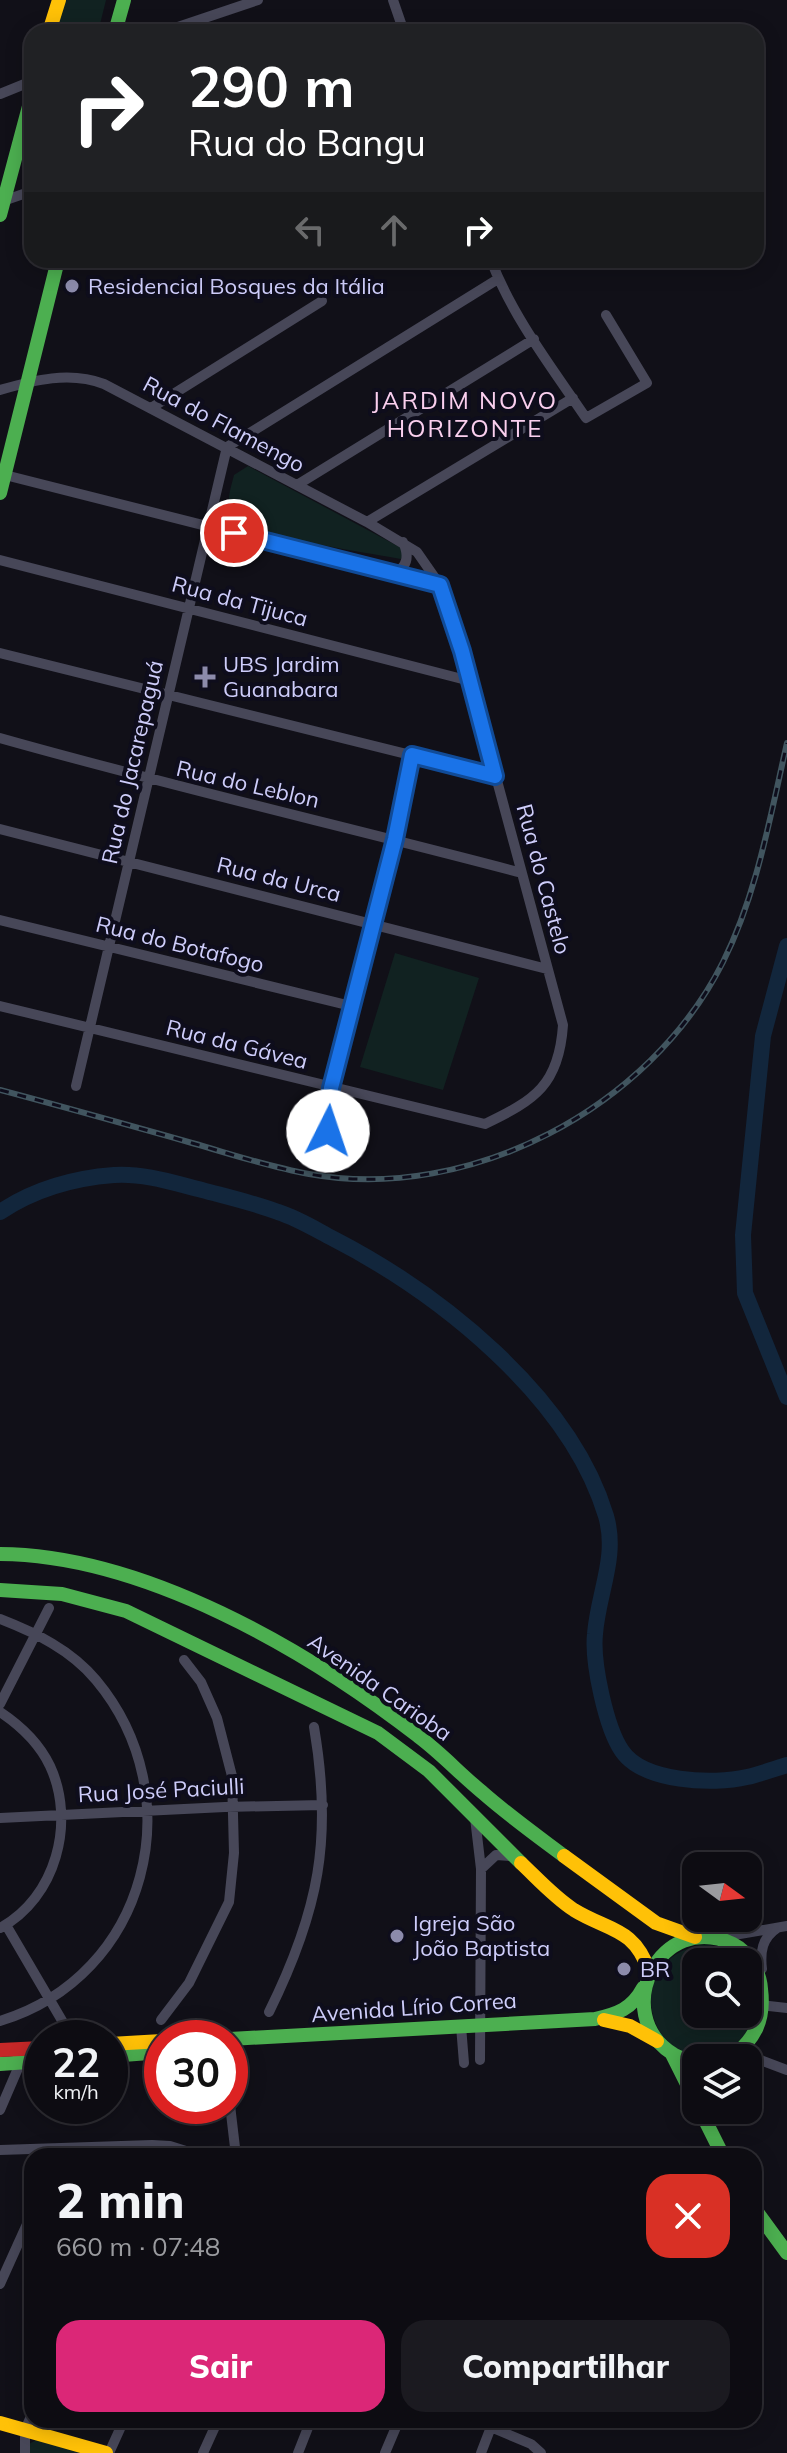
<!DOCTYPE html>
<html lang="pt">
<head>
<meta charset="utf-8">
<style>
	:root { --surface:#0d0c12; --page:#1b1a20; --text:#f1f3f6; --muted:#9a9b9f; --line:#2d2c32; --accent:#db2777 }
	body { margin:0; font-family:Mulish,sans-serif; background:var(--page); color:var(--text); height:100vh; display:flex; flex-direction:column; font-size:30px; white-space:nowrap }
	* { box-sizing:border-box; margin:0 }
	p { font-size:26px; color:var(--muted) }
	.icon { flex:none; width:44px; height:44px; fill:none; stroke:currentColor; stroke-width:2; stroke-linecap:round; stroke-linejoin:round }
	.map { position:relative; flex:1; overflow:hidden }
	.sheet { position:absolute; left:24px; top:2148px; width:738px; height:280px; display:flex; flex-direction:column; background:var(--surface); border-radius:24px; box-shadow:0 4px 20px #0003,0 0 0 2px var(--line) }
	.sheet>* { flex:none }
	.hud { position:absolute; left:24px; top:24px; width:740px; height:244px; border-radius:24px; box-shadow:0 4px 20px #0003,0 0 0 2px var(--line); background:#202124; color:#fff; overflow:hidden }
	.needle { width:52px; rotate:105deg }
	.tools { position:absolute; left:682px; top:1852px; display:grid; gap:16px }
	.tools a { display:grid; place-items:center; width:80px; height:80px; border-radius:16px; background:var(--surface); box-shadow:0 4px 20px #0003,0 0 0 2px var(--line); font-size:40px }
	.speed { position:absolute; left:24px; top:2020px; display:flex; gap:16px; font-size:40px; font-weight:700; text-align:center }
	.speed>* { display:grid; place-content:center; width:104px; height:104px; border-radius:50%; background:var(--surface); box-shadow:0 4px 20px #0003,0 0 0 2px var(--line); line-height:1 }
	.speed small { font-size:20px; font-weight:400 }
	.speed .limit { border:12px solid #d22; background:#fff; color:#111 }
	.pin { position:absolute; display:grid; place-items:center; width:68px; height:68px; color:#fff; margin:-34px; border:4px solid #fff; border-radius:50%; box-shadow:0 2px 8px #0007 }
	.me { position:absolute; width:88px; margin:-44px; rotate:4deg; stroke-linejoin:round; filter:drop-shadow(0 0 6px #0008) }
	.turn { display:flex; align-items:center; gap:28px; height:168px; padding:0 32px; font-size:36px }
	.turn .icon { width:104px; height:104px; stroke-width:2.5 }
	.turn b { display:block; font-size:56px; line-height:68px }
	.lanes { display:flex; align-items:center; height:76px; padding:0 32px; background:#0003; justify-content:center; gap:40px; direction:ltr }
	.lanes .off { opacity:.35 }
	.round { display:grid; place-items:center; flex:none; width:84px; height:84px; border-radius:24px; background:var(--page) }
	.overview { display:flex; align-items:center; justify-content:space-between; height:136px; padding:0 32px }
	h1 { font-size:48px; font-weight:800; line-height:60px }
	.action { display:flex; gap:16px; margin-top:auto; padding:16px 32px }
	.action a { flex:1; height:92px; border-radius:24px; background:var(--accent); color:#fff; font-size:32px; font-weight:800; line-height:92px; text-align:center }
	.action a+a { background:var(--page); color:var(--text) }
	.map>svg:first-child { display:block }
	.green { fill:#112221 }
	.lines { fill:none; stroke-linecap:round; stroke-linejoin:round }
	.river { stroke:#12263c; stroke-width:16 }
	.street { stroke:#474758; stroke-width:10 }
	.fast { stroke:#4caf50; stroke-width:14 }
	.slow { stroke:#ffc107; stroke-width:14 }
	.jam { stroke:#c62828; stroke-width:14 }
	.rail-casing { stroke:#41555f; stroke-width:6 }
	.rail { stroke:#0e0d1c; stroke-width:3; stroke-dasharray:9; stroke-linecap:butt }
	.route-casing { stroke:#114b97; stroke-width:20 }
	.route { stroke:#1a73e8; stroke-width:14 }
	.poi-dot { fill:#8c8bab; stroke:#0e0d1c; stroke-width:3 }
	.labels { text-anchor:middle; stroke-width:8; stroke-linejoin:round; paint-order:stroke }
	.poi-label { font-size:22px; fill:#cecdfa; stroke:#0e0d1c; text-anchor:start }
	.street-label { font-size:22px; fill:#cecdfa; stroke:#0e0d1c }
	.neighbourhood-label { font-size:24px; letter-spacing:2px; fill:#facfee; stroke:#0e0d1c }
</style>
</head>
<body>
<div class="map">
<svg width="787" height="2453" viewBox="0 0 787 2453">
	<rect width="100%" height="100%" fill="#111018"/>
	<path class="green" d="M65 0H106L98 32H56Z
		M248 466 405 550 401 559C368 552 253 538 234 516 224 505 231 488 234 475Z
		M395 953 479 978 443 1090 360 1067Z
		M705 1944C722 1947 733 1951 746 1962H696V2014H748V1964L756 1977 757 2023C750 2030 744 2041 736 2047 730 2052 721 2054 713 2055 644 2066 621 1957 705 1944Z
		M36 2440 86 2453H27L29 2444Z"/>
	<g class="lines">
		<path class="river" d="M787 946 763 1036 743 1235 745 1293 787 1397
			M0 1212C33 1190 74 1178 114 1175 144 1173 174 1183 202 1190 228 1197 254 1203 278 1212 297 1218 315 1229 332 1238 439 1293 570 1396 606 1516 618 1557 598 1593 595 1634 592 1662 606 1728 622 1751 643 1782 713 1785 747 1777 760 1774 774 1769 787 1765"/>
		<path class="street" d="M393 0 404 32
			M163 32 258 0
			M0 94 32 81
			M0 202 32 191
			M491 260C512 316 552 368 586 418L647 383 606 315
			M0 390C34 380 70 371 104 384L367 522 417 552 440 585 462 651 563 1025C559 1085 535 1100 485 1124L0 1006
			M151 408 322 301
			M5 475 440 585
			M297 485 534 339
			M367 522 573 398
			M0 560 470 681
			M395 573C408 566 409 555 403 542
			M0 653 495 776
			M0 738C173 787 348 827 522 873
			M0 829 547 969
			M0 920 351 1006
			M76 1086 227 447 498 279
			M328 1131 331 1088 395 839 412 755
			M0 1619C36 1633 71 1650 96 1680 193 1796 148 1976 0 2021
			M0 1704 49 1608
			M0 1712C21 1726 39 1743 50 1766 76 1822 56 1898 0 1928
			M0 1818 225 1807 323 1805
			M475 1818 481 1869 480 2060
			M481 1869 496 1855 512 1856
			M6 1925 64 2024
			M722 1937 787 1926
			M762 1969C760 1952 762 1938 777 1928
			M769 2006 787 2008
			M269 2012C319 1911 333 1838 314 1727
			M161 2020 189 1983 229 1902 234 1853 232 1776 217 1718 201 1682 184 1660
			M461 2026 464 2063
			M742 2053 787 2070
			M230 2105 236 2156
			M0 2110 22 2059
			M0 2150 152 2145 170 2146 202 2156
			M0 2284 32 2213
			M474 2420 531 2444 541 2453
			M25 2453V2430L32 2414
			M109 2453 124 2420
			M203 2453 218 2420
			M298 2453 311 2420
			M385 2453 399 2420
			M481 2453 491 2427"/>
		<path class="fast" d="M115 32 124 0
			M0 215 32 95
			M0 493 58 260
			M0 1554C144 1555 307 1650 418 1736 441 1753 460 1774 482 1792 508 1815 536 1835 564 1856
			M0 1590 62 1594 126 1611 378 1733 429 1771 521 1863
			M230 2039 595 2019C617 2014 632 2009 643 1988
			M672 2054 696 2102
			M110 2056 162 2052
			M696 2063C689 2060 679 2058 673 2054 609 2014 660 1909 733 1944 749 1952 760 1972 761 1989 765 2020 755 2039 731 2058
			M0 2064 42 2061
			M700 2110 723 2156
			M754 2208 787 2253"/>
		<path class="slow" d="M49 32 59 0
			M564 1856 656 1923 695 1937
			M521 1863C538 1879 554 1897 574 1910 608 1931 634 1927 649 1971
			M604 2020 630 2026 657 2041
			M110 2044 162 2041
			M0 2423 106 2453"/>
		<path class="jam" d="M210 2038H225
			M0 2050 42 2048"/>
		<g class="rail-casing">
			<path id="rail" d="M0 1090C64 1107 128 1125 192 1143 231 1154 269 1167 309 1174 470 1203 650 1108 723 962 757 894 770 817 787 743"/>
		</g>
		<use href="#rail" class="rail"/>
	</g>
	<g class="lines">
		<g class="route-casing">
			<path id="route" d="M234 533 440 585 462 651 495 776 412 755 395 839 331 1088 328 1131"/>
		</g>
		<use href="#route" class="route"/>
	</g>
	<g class="poi-dot">
		<circle cx="72" cy="286" r="8"/>
		<path d="M201 665h8v8h8v8h-8v8h-8v-8h-8v-8h8z"/>
		<circle cx="397" cy="1936" r="8"/>
		<circle cx="624" cy="1969" r="8"/>
	</g>
	<g class="labels">
		<g class="poi-label">
			<text x="88" y="294">Residencial Bosques da Itália</text>
			<text x="223" y="672">UBS Jardim<tspan x="223" dy="25">Guanabara</tspan></text>
			<text x="413" y="1931">Igreja São<tspan x="413" dy="25">João Baptista</tspan></text>
			<text x="640" y="1977">BR</text>
		</g>
		<g class="street-label">
			<text transform="translate(224 424) rotate(28)" y="8">Rua do Flamengo</text>
			<text transform="translate(240 601) rotate(15)" y="8">Rua da Tijuca</text>
			<text transform="translate(132 762) rotate(-77)" y="8">Rua do Jacarepaguá</text>
			<text transform="translate(248 784) rotate(13)" y="8">Rua do Leblon</text>
			<text transform="translate(279 879) rotate(14)" y="8">Rua da Urca</text>
			<text transform="translate(544 879) rotate(75)" y="8">Rua do Castelo</text>
			<text transform="translate(180 944) rotate(14)" y="8">Rua do Botafogo</text>
			<text transform="translate(237 1044) rotate(14)" y="8">Rua da Gávea</text>
			<text transform="translate(380 1687) rotate(35)" y="8">Avenida Carioba</text>
			<text transform="translate(161 1790) rotate(-3)" y="8">Rua José Paciulli</text>
			<text transform="translate(414 2007) rotate(-4)" y="8">Avenida Lírio Correa</text>
		</g>
		<g class="neighbourhood-label">
			<text x="465" y="409">JARDIM NOVO<tspan x="465" dy="28">HORIZONTE</tspan></text>
		</g>
	</g>
</svg>
<div class="tools">
<a><svg class="needle" viewBox="-14 -14 28 28"><path d="M0-13l5 13h-10z" fill="#e53935"/><path d="M0 13l5-13h-10z" fill="#9a9b9f"/></svg></a>
<a><svg class="icon" aria-label="search" viewBox="0 0 24 24"><circle cx="10" cy="10" r="6"/><path d="M15 15l6 6"/></svg></a>
<a><svg class="icon" aria-label="layers" viewBox="0 0 24 24"><path d="M12 4l9 5-9 5-9-5zM3 14l9 5 9-5"/></svg></a>
</div>
<div class="speed"><div>22<small>km/h</small></div><div class="limit">30</div></div>
<div class="pin" style="left:234px;top:533px;background:#d93025"><svg class="icon" aria-label="arrive" viewBox="0 0 24 24"><path d="M6 21V4h12l-3 4 3 4H6"/></svg></div>
<svg class="me" style="left:328px;top:1131px" viewBox="-20 -20 40 40"><circle r="19" fill="#fff"/><path d="M0-13L10 11 0 6-10 11z" fill="#1a73e8"/></svg>
<div class="hud">
<div class="turn"><svg class="icon" aria-label="right" viewBox="0 0 24 24"><path d="M7 20v-9h11M14 6l5 5-5 5"/></svg><div><b>290 m</b>Rua do Bangu</div></div>
<div class="lanes"><svg class="icon off" aria-label="left" viewBox="0 0 24 24"><path d="M17 20v-9H6M10 6l-5 5 5 5"/></svg><svg class="icon off" aria-label="ahead" viewBox="0 0 24 24"><path d="M12 20V5M6 11l6-6 6 6"/></svg><svg class="icon" aria-label="right" viewBox="0 0 24 24"><path d="M7 20v-9h11M14 6l5 5-5 5"/></svg></div>
</div>
<section class="sheet">
<div class="overview"><div><h1>2 min</h1><p>660 m · 07:48</p></div><a class="round" style="background:#d93025;color:#fff"><svg class="icon" aria-label="close" viewBox="0 0 24 24"><path d="M6 6l12 12M18 6L6 18"/></svg></a></div>
<div class="action"><a>Sair</a><a>Compartilhar</a></div>
</section>
</div>
</body>
</html>
